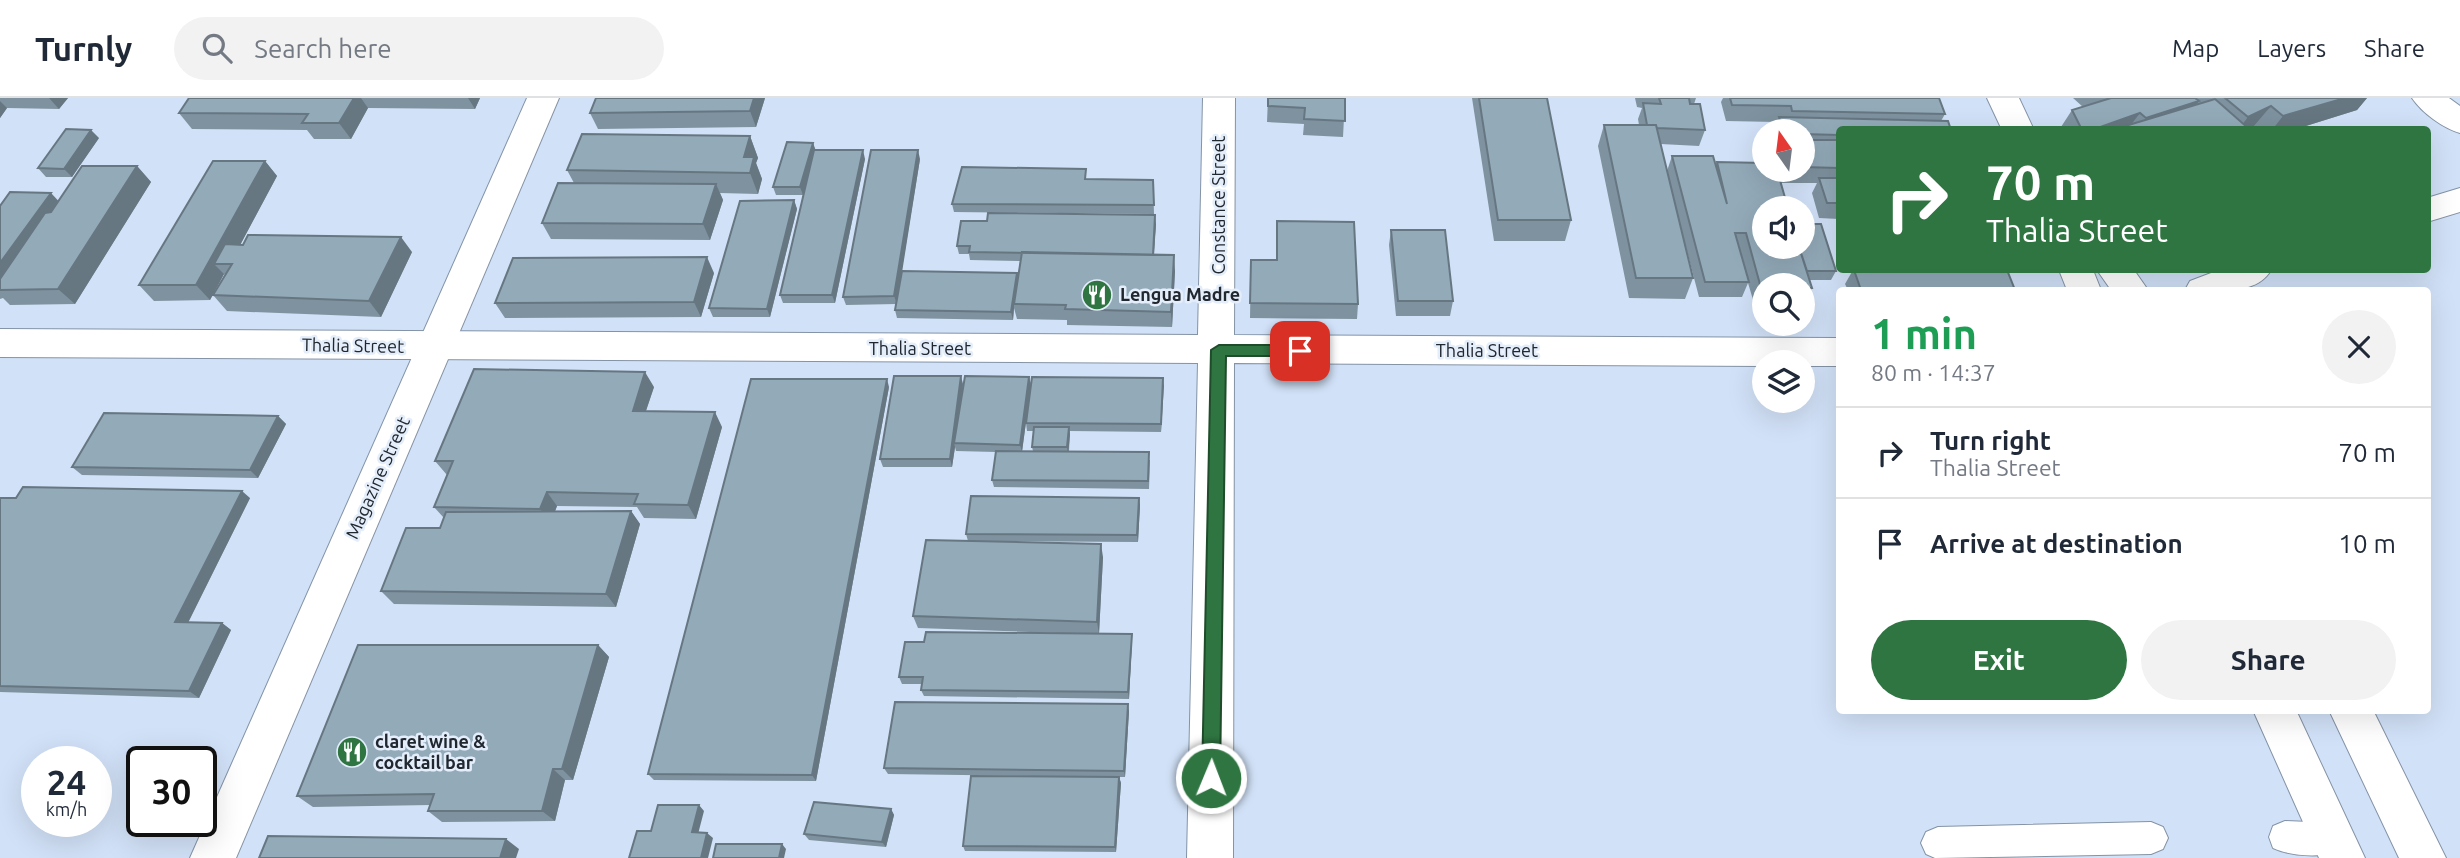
<!DOCTYPE html>
<html lang="en">
<head>
<meta charset="utf-8">
<style>
	:root { --surface:#fff; --page:#f2f2f3; --text:#1f2937; --muted:#747a83; --line:#e0e1e3; --accent:#2f7541 }
	body { margin:0; font-family:Ubuntu,sans-serif; background:var(--page); color:var(--text); height:100vh; display:flex; flex-direction:column; font-size:26px; white-space:nowrap }
	* { box-sizing:border-box; margin:0 }
	p { font-size:23px; color:var(--muted) }
	.icon { flex:none; width:38px; height:38px; fill:none; stroke:currentColor; stroke-width:2; stroke-linecap:round; stroke-linejoin:round }
	.map { position:relative; flex:1; overflow:hidden }
	.details { position:absolute; left:1836px; top:189px; width:595px; height:427px; display:flex; flex-direction:column; background:var(--surface); border-radius:7px; box-shadow:0 7px 28px #0002 }
	.details>* { flex:none }
	.top-card { position:absolute; left:1836px; top:28px; width:595px; height:147px; border-radius:7px; box-shadow:0 7px 28px #0002; background:#2f7541; color:#fff; overflow:hidden }
	.needle { width:46px; rotate:346deg }
	.fabs { position:absolute; left:1752px; top:21px; display:grid; gap:14px }
	.fabs a { display:grid; place-items:center; width:63px; height:63px; border-radius:50%; background:var(--surface); box-shadow:0 7px 28px #0002; font-size:35px }
	.speed { position:absolute; left:21px; top:648px; display:flex; gap:14px; font-size:35px; font-weight:700; text-align:center }
	.speed>* { display:grid; place-content:center; width:91px; height:91px; border-radius:50%; background:var(--surface); box-shadow:0 7px 28px #0002; line-height:1 }
	.speed small { font-size:18px; font-weight:400 }
	.speed .limit { border:4px solid #111; border-radius:10px; background:#fff; color:#111 }
	.pin { position:absolute; display:grid; place-items:center; width:60px; height:60px; color:#fff; margin:-30px; border-radius:14px; box-shadow:0 4px 10px #0006 }
	.me { position:absolute; width:77px; margin:-38px; rotate:1deg; stroke-linejoin:round; filter:drop-shadow(0 0 5px #0008) }
	.turn { display:flex; align-items:center; gap:24px; height:147px; padding:0 35px; font-size:32px }
	.turn .icon { width:91px; height:91px; stroke-width:2.5 }
	.turn b { display:block; font-size:49px; line-height:60px }
	.round { display:grid; place-items:center; flex:none; width:74px; height:74px; border-radius:37px; background:var(--page) }
	.head { display:flex; align-items:center; justify-content:space-between; height:119px; padding:0 35px }
	h1 { font-size:42px; font-weight:700; line-height:52px; color:#1e9e55 }
	.primary-button { display:flex; gap:14px; margin-top:auto; padding:14px 35px }
	.primary-button a { flex:1; height:80px; border-radius:42px; background:var(--accent); color:#fff; font-size:28px; font-weight:700; line-height:80px; text-align:center }
	.primary-button a+a { background:var(--page); color:var(--text) }
	ul { padding:0; list-style:none }
	li { display:flex; align-items:center; gap:21px; height:91px; padding:0 35px; border-top:2px solid var(--line) }
	li div { flex:1 }
	li b { display:block; font-size:26px }
	li em { font-style:normal }
	header { display:flex; align-items:center; gap:42px; box-sizing:border-box; height:98px; padding:0 35px; background:var(--surface); border-bottom:2px solid var(--line) }
	header strong { font-size:33px }
	nav { display:flex; gap:38px; margin-inline-start:auto; font-size:24px }
	.search { width:490px; height:63px; background:var(--page); display:flex; align-items:center; gap:18px; box-sizing:border-box; padding:0 24px; border-radius:38px; color:var(--muted); font-size:26px }
	.map>svg:first-child { display:block }
	.lines { fill:none; stroke-linecap:round; stroke-linejoin:round }
	.service-casing { stroke:#8493a6; stroke-width:2 }
	.minor-casing { stroke:#8493a6; stroke-width:2 }
	.tertiary-casing { stroke:#8493a6; stroke-width:2 }
	.service { fill:#fff; fill-rule:evenodd }
	.minor { fill:#fff; fill-rule:evenodd }
	.tertiary { fill:#fff; fill-rule:evenodd }
	.wall { fill:#7e929f }
	.shaded-wall { fill:#677782 }
	.building { fill:#93aab9; stroke:#677782; stroke-width:2 }
	.route { fill:#2f7541; stroke:#1f4c2a; stroke-width:2 }
	.labels { text-anchor:middle; stroke-width:5; stroke-linejoin:round; paint-order:stroke }
	.street-label { font-size:18px; fill:#21272f; stroke:#e4eefb }
	.poi-label { font-size:18px; font-weight:bold; fill:#21272f; stroke:#e4eefb; text-anchor:start }
</style>
</head>
<body>
<header>
<strong>Turnly</strong>
<div class="search"><svg class="icon" aria-label="search" viewBox="0 0 24 24"><circle cx="10" cy="10" r="6"/><path d="M15 15l6 6"/></svg>Search here</div>
<nav><a>Map</a><a>Layers</a><a>Share</a></nav>
</header>
<div class="map">
<svg width="2460" height="760" viewBox="0 0 2460 760">
	<rect width="100%" height="100%" fill="#d1e1f7"/>
	<g class="lines">
		<g class="service-casing">
			<path id="service" d="M2285 723 2333 725 2345 730 2350 741 2345 752C2324 760 2293 759 2273 750L2269 739 2273 728Z
				M2151 724 2163 729 2168 740 2163 751 2151 756 1935 760 1926 756 1921 745 1926 734 1938 729Z"/>
		</g>
		<g class="minor-casing">
			<path id="minor" d="M1203 0H1235L1234 237 1839 240V268H1802V264H1764V268L1234 265 1233 760H1187L1198 265 0 259V231L1198 237Z
				M1987 0H2019L2034 32H2002Z
				M2412 0H2449L2460 8V35C2443 30 2422 15 2412 0Z
				M2460 90V114L2427 124V100Z
				M2059 172H2093L2101 192H2067Z
				M2097 172H2134L2148 192H2111Z
				M2219 172H2271C2256 199 2212 192 2185 192L2190 183Z
				M2253 612H2296L2365 760H2319Z
				M2329 612H2373L2446 760H2399Z"/>
		</g>
		<g class="tertiary-casing">
			<path id="tertiary" d="M527 0H559L236 760H190Z"/>
		</g>
		<use href="#service" class="service"/>
		<use href="#minor" class="minor"/>
		<use href="#tertiary" class="tertiary"/>
	</g>
	<path class="wall" d="M0 0H68L59 11 7 10 0 20Z
		M189 0H480L475 11 368 10 351 41H314L307 32 192 31 179 15Z
		M765 0 756 29 598 31 590 15Z
		M1268 0H1345L1343 39 1303 37 1304 26 1267 24Z
		M1472 0H1547L1571 122 1565 143H1494Z
		M1635 0H1696L1694 6 1705 32 1699 48 1661 46 1667 73 1672 58 1716 68 1717 64 1764 72H1802V33H1773L1777 24 1726 23 1721 4 1723 0H1939L1945 16 1941 23 1839 32V121L1819 120 1812 95 1817 85H1780L1764 110 1836 173 1831 182H1809L1812 190 1804 205H1802V187H1764V205H1754L1748 185 1742 199H1699L1676 111 1693 180 1685 201 1629 200 1598 48 1604 27H1639L1638 21 1642 10 1637 9Z
		M2073 0H2367L2357 12 2293 32H2256L2253 29 2249 32H2063L2061 29 2072 12 2083 9Z
		M750 38 758 60 756 65 762 81 758 96 720 95 723 102 710 142 551 141 542 125 574 85 567 72Z
		M99 40 72 79H46L38 70Z
		M813 45 815 52 865 61 835 205H783L780 197 803 97H776L773 89Z
		M920 61 900 183 1017 175 1018 179 1020 163 970 162 969 156H959L957 148 1156 126 1154 157 1175 173 1172 229 1067 227V222L1017 221 1014 210 1013 222 897 220 895 212 896 206 846 207 843 199Z
		M265 63 277 78 240 147 412 154 381 219 227 213 213 197 225 177 224 176 210 202 154 203 139 187Z
		M137 68 151 84 75 206 10 207 3 200 0 201V108L58 103Z
		M1087 81 1153 82 1154 116 954 114 952 106Z
		M794 102 797 111 770 219H713L709 210Z
		M1277 123 1358 206 1357 221 1250 220 1251 162H1277Z
		M1391 132 1453 203 1450 218H1396L1389 147Z
		M1839 138V154L1836 144Z
		M1853 172H2006L2015 192H1848L1845 186Z
		M714 175 701 219 505 220 495 205Z
		M1029 279 1031 287 1022 353H1033L1032 349 1034 333H1027L1026 325 1163 280 1161 334 1070 333 1069 353 1150 362 1149 391 994 389 992 382 996 354 956 353 955 349 952 369H883L880 361 963 286 960 308Z
		M654 289 646 313 722 329 696 421 644 420 637 409 557 408 555 413H631L640 426 616 509 394 506 381 493 440 430 444 420 434 409 447 377 435 363Z
		M889 289 816 683 654 682 648 676Z
		M278 318 286 326 258 380 82 377 72 369Z
		M0 400H250L188 524 222 525 231 532 199 600 0 594Z
		M1139 400 1140 407 1138 444 994 443 1103 459 1099 535 1132 536V542L1129 601 924 598 921 592 922 586H902L899 579 924 544 1058 535 918 530 913 518 968 443 966 436Z
		M598 547 609 559 573 682H565L555 723 442 724 428 713 430 707 313 709 297 698Z
		M1129 613 1125 679H1119L1121 685 1116 754 965 753 963 748 1105 679 888 676 884 670Z
		M891 711 894 717 886 749 809 742 804 736Z"/>
	<path class="shaded-wall" d="M49 0H68L59 11Z
		M354 0H361L368 10 351 41 339 25Z
		M468 0H480L475 11Z
		M754 0H765L756 29 750 13Z
		M2345 0H2367L2357 12 2293 32H2272L2283 18Z
		M0 3 7 10 0 20Z
		M2199 3 2187 19 2138 32 2146 20Z
		M2271 8 2253 29 2249 32H2238L2248 19Z
		M2140 15 2127 32H2092Z
		M91 32 99 40 72 79 64 71Z
		M750 38 758 60 756 65 762 81 758 96 744 59Z
		M813 45 816 53 803 97 800 89Z
		M863 52 865 61 835 205 832 197Z
		M918 52 920 61 897 206 894 198Z
		M265 63 277 78 230 166H214L224 176 210 202 196 187Z
		M137 68 151 84 75 206 58 191Z
		M716 86 723 102 710 142 703 126Z
		M51 95 66 111 0 192V165Z
		M794 102 797 111 770 219 767 211Z
		M1155 117 1156 126 1153 165V157Z
		M401 139 412 154 381 219 369 203Z
		M1174 157 1175 173 1172 229 1171 214Z
		M707 159 714 175 701 219 694 204Z
		M1017 175 1019 184 1014 206V210L1013 222 1011 214Z
		M645 274 654 289 641 327 633 313Z
		M961 278 963 286 955 345H954L955 349 952 369 950 361Z
		M1029 279 1031 287 1022 354 1020 347Z
		M1163 280 1164 288 1161 334V326Z
		M887 281 889 289 816 683 812 677Z
		M715 314 722 329 696 421 688 407Z
		M278 318 286 326 258 380 250 372Z
		M1069 329 1070 337 1068 357 1067 349Z
		M242 393 250 400 185 531 175 524Z
		M547 394 557 408 551 424 540 411Z
		M1139 400 1140 407 1138 444 1137 437Z
		M631 413 640 426 616 509 606 496Z
		M1101 446 1103 459 1099 536 1097 524Z
		M222 525 231 532 199 600 189 593Z
		M1132 536V542L1129 601 1128 594Z
		M598 547 609 559 573 682 562 671Z
		M1128 606 1129 613 1125 679 1124 673Z
		M553 671 565 682 555 723 542 713Z
		M1119 679 1121 685 1116 754 1115 749Z
		M699 707 704 713 697 740 692 734Z
		M891 711 894 717 886 749 882 744Z
		M707 735 713 740 708 760H701Z
		M506 741 519 751 516 760H500Z
		M782 746 786 751 784 760H779Z"/>
	<path class="building" d="M189 0H354L339 25H302L308 16 179 15Z
		M596 0H754L750 13 590 15Z
		M1268 0H1345V23L1304 21 1305 10 1268 8Z
		M1479 0H1547L1571 122H1498Z
		M1659 0H1689L1690 6H1700L1705 32 1657 30 1656 27H1647L1643 5 1661 6Z
		M1730 0H1939L1945 16 1792 13 1791 8 1732 7Z
		M2111 0H2195L2199 3 2146 20 2140 15 2092 32H2082L2072 12Z
		M2225 0H2345L2283 18 2271 8 2248 19Z
		M2215 1 2248 30 2242 32H2112Z
		M1779 19 1948 23 1951 32H1839V37L1802 36V33H1783Z
		M1604 27H1656L1693 180H1636Z
		M66 31 91 32 64 71 38 70Z
		M582 36 750 38 744 59H754L750 75 567 72Z
		M1802 42H1839V70L1802 69Z
		M787 44 813 45 800 89H773Z
		M814 52H863L832 197H780Z
		M871 52H918L894 198 843 199Z
		M1672 58H1713L1727 106 1717 64 1764 65V72H1777L1788 110H1764V149H1799L1812 190H1802V187H1764V190H1761L1746 135H1735L1749 184H1705Z
		M213 63H265L196 187H139Z
		M82 68H137L58 191 0 192V181L45 115 51 114Z
		M962 69 1086 71 1085 81 1153 82 1154 107 952 106Z
		M1819 80H1839V105H1827Z
		M558 85 716 86 703 126 542 125Z
		M10 94 51 95 0 165V108Z
		M794 102 767 211 709 210 740 103Z
		M988 115 1155 117 1153 157 969 154 970 148H957L961 123H987Z
		M1277 123 1354 124 1358 206 1250 205 1251 162H1277Z
		M1802 126H1821L1836 173H1807L1799 149H1802Z
		M1391 132H1445L1453 203H1398Z
		M248 137 401 139 369 203 213 197 232 166H214L225 146 243 147Z
		M1022 154 1174 157 1171 214 1065 211 1066 207 1014 206Z
		M707 159 694 204 495 205 513 160Z
		M1854 172H2007L2015 192H1861Z
		M902 173 1017 175 1011 214 895 212Z
		M474 271 645 274 633 313 715 314 688 407 634 406 638 396 547 394 540 411 434 409 453 363H435Z
		M894 278H961L950 361H880Z
		M965 278 1029 279 1020 347 954 345Z
		M1032 279 1163 280 1161 326 1026 325Z
		M751 281H887L812 677 648 676Z
		M104 315 278 318 250 372 72 369Z
		M1034 329H1069L1067 349H1032Z
		M996 353 1149 354 1148 383 992 382Z
		M23 389 242 393 175 524 222 525 189 593 0 588V400H16Z
		M971 398 1139 400 1137 437 966 436Z
		M631 413 606 496 381 493 406 430H440L446 414Z
		M926 442 1101 446 1097 524 913 518Z
		M926 534 1132 536 1128 594 921 592 923 579H899L905 544H924Z
		M358 547H598L562 671H553L542 713H428L434 696 297 698Z
		M895 604 1128 606 1124 673 884 670Z
		M971 678 1119 679 1115 749 963 748Z
		M814 704 891 711 882 744 804 736Z
		M658 707H699L692 734 707 735 701 760H629L637 733H651Z
		M268 738 506 741 500 760H259Z
		M716 746H782L779 760H713Z"/>
	<path class="route" d="M1219 247H1300L1307 253 1300 258H1226L1220 680 1218 686 1211 689 1205 686 1202 680 1211 252Z"/>
	<defs>
		<g id="restaurant-disc" transform="scale(1.575)"><circle r="9.5" fill="#2f7541" stroke="#e4eefb"/><path d="M-5-6h1v4h1v-4h1v4h1v-4h1v5L-1.5 .5V6h-2V.5L-5-1ZM5-6V6H3V1.5H1.5Q1.5-4 5-6Z" fill="#fff"/></g>
	</defs>
	<g fill-rule="evenodd">
		<use href="#restaurant-disc" x="1097" y="197"/>
		<use href="#restaurant-disc" x="352" y="654"/>
	</g>
	<g class="labels">
		<g class="street-label">
			<text transform="translate(1219 107) rotate(-90)" y="6">Constance Street</text>
			<text transform="translate(353 248) rotate(1)" y="6">Thalia Street</text>
			<text x="920" y="257">Thalia Street</text>
			<text x="1487" y="259">Thalia Street</text>
			<text transform="translate(378 380) rotate(-66)" y="6">Magazine Street</text>
		</g>
		<g class="poi-label">
			<text x="1120" y="203">Lengua Madre</text>
			<text x="375" y="650">claret wine &amp;<tspan x="375" dy="21">cocktail bar</tspan></text>
		</g>
	</g>
</svg>
<div class="fabs">
<a><svg class="needle" viewBox="-14 -14 28 28"><path d="M0-13l5 13h-10z" fill="#e53935"/><path d="M0 13l5-13h-10z" fill="#747a83"/></svg></a>
<a><svg class="icon" aria-label="sound" viewBox="0 0 24 24"><path d="M4 9h4l5-4v14l-5-4H4zM17 9q2 3 0 6"/></svg></a>
<a><svg class="icon" aria-label="search" viewBox="0 0 24 24"><circle cx="10" cy="10" r="6"/><path d="M15 15l6 6"/></svg></a>
<a><svg class="icon" aria-label="layers" viewBox="0 0 24 24"><path d="M12 4l9 5-9 5-9-5zM3 14l9 5 9-5"/></svg></a>
</div>
<div class="speed"><div>24<small>km/h</small></div><div class="limit">30</div></div>
<div class="pin" style="left:1300px;top:253px;background:#d93025"><svg class="icon" aria-label="arrive" viewBox="0 0 24 24"><path d="M6 21V4h12l-3 4 3 4H6"/></svg></div>
<svg class="me" style="left:1211px;top:680px" viewBox="-20 -20 40 40"><circle r="17" fill="#2f7541" stroke="#fff" stroke-width="3"/><path d="M0-11L8 9 0 5-8 9z" fill="#fff"/></svg>
<div class="top-card">
<div class="turn"><svg class="icon" aria-label="right" viewBox="0 0 24 24"><path d="M7 20v-9h11M14 6l5 5-5 5"/></svg><div><b>70 m</b>Thalia Street</div></div>
</div>
<section class="details">
<div class="head"><div><h1>1 min</h1><p>80 m · 14:37</p></div><a class="round"><svg class="icon" aria-label="close" viewBox="0 0 24 24"><path d="M6 6l12 12M18 6L6 18"/></svg></a></div>
<ul>
<li><svg class="icon" aria-label="right" viewBox="0 0 24 24"><path d="M7 20v-9h11M14 6l5 5-5 5"/></svg><div><b>Turn right</b><p>Thalia Street</p></div><em>70 m</em></li>
<li><svg class="icon" aria-label="arrive" viewBox="0 0 24 24"><path d="M6 21V4h12l-3 4 3 4H6"/></svg><div><b>Arrive at destination</b></div><em>10 m</em></li>
</ul>
<div class="primary-button"><a>Exit</a><a>Share</a></div>
</section>
</div>
</body>
</html>
